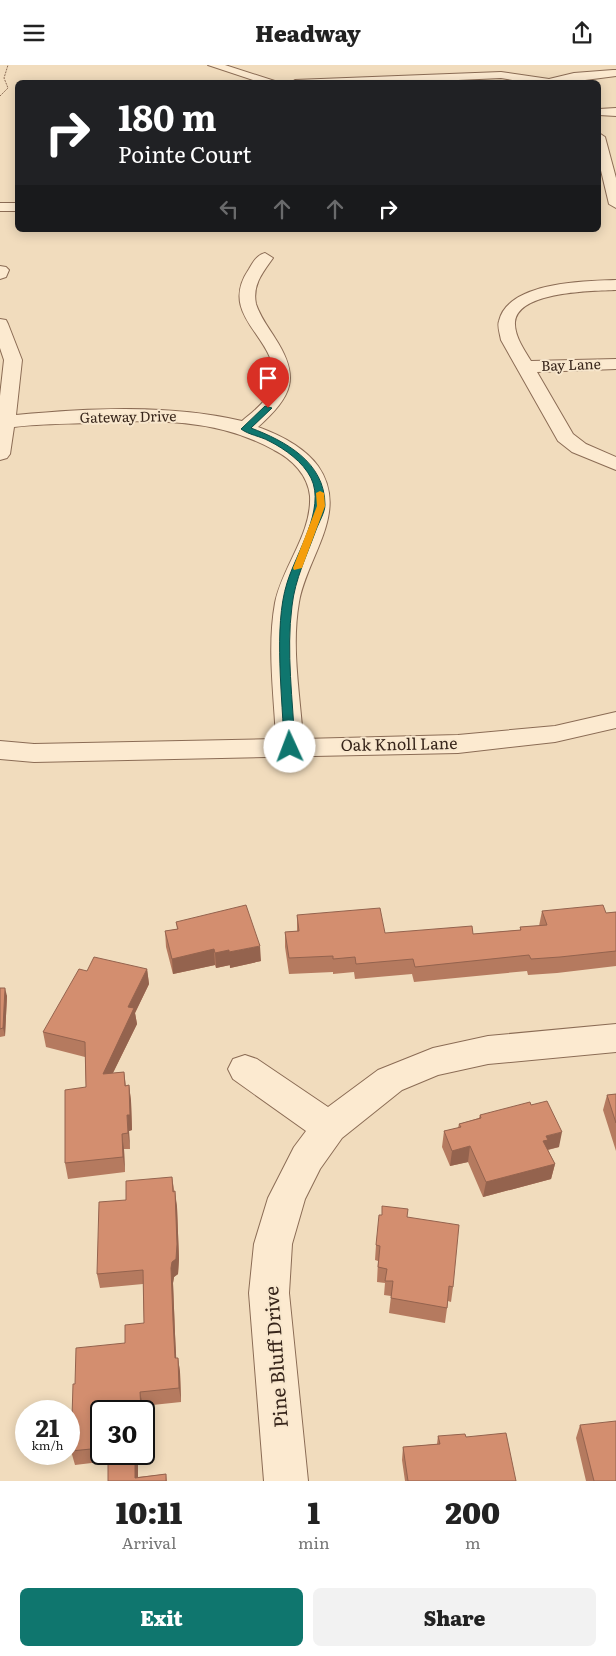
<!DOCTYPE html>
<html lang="en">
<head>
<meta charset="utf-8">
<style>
	:root { --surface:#fff; --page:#f2f2f2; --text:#222; --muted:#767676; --accent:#0f766e }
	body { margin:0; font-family:Literata,serif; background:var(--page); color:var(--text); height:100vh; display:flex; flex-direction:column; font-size:19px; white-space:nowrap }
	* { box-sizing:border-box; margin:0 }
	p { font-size:16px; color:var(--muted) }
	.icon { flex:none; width:28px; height:28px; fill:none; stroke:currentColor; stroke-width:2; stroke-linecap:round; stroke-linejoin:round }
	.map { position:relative; height:1416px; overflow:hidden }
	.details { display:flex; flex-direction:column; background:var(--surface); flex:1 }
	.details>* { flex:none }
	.guide { position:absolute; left:15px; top:15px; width:586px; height:152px; border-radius:8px; box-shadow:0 2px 12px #0003; background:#202124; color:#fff; overflow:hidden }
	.speed { position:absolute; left:15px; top:1335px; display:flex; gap:10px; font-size:25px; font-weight:700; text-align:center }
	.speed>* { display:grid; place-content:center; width:65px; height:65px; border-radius:50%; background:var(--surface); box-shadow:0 2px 12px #0003; line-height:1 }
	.speed small { font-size:12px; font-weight:400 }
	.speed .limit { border:2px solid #111; border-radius:8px; background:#fff; color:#111 }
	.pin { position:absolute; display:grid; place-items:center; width:42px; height:42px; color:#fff; margin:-51px -21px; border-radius:50% 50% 50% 0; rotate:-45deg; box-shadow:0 0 5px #0007 }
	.pin .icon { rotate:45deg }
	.me { position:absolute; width:55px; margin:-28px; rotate:358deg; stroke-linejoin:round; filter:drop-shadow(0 0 4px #0008) }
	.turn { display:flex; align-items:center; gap:18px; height:105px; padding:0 20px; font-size:22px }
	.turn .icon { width:65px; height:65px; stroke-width:2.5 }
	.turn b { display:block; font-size:35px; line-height:42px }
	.lanes { display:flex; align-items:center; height:48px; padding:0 20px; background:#0003; justify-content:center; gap:25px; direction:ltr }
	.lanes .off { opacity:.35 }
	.eta { display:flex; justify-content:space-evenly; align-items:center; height:85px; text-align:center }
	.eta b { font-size:30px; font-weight:800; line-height:35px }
	.cta { display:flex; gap:10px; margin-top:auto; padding:10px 20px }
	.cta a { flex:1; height:58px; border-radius:8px; background:var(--accent); color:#fff; font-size:20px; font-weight:800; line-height:58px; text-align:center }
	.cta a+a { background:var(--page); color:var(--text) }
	header { display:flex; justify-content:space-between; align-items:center; height:65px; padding:0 20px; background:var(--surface); font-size:22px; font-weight:800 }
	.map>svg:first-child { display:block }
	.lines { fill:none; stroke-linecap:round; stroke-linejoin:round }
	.street-casing { stroke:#8b6c55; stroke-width:2 }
	.path { stroke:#8b6c55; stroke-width:1; stroke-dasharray:2 1; stroke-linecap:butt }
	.street { fill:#fcead0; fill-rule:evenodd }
	.wall { fill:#b57a5f }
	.shaded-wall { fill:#94634e }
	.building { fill:#d38e6f; stroke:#94634e }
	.route { fill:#0f766e; stroke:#0a4d48 }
	.slow { fill:#f59e0b }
	.labels { text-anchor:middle; stroke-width:4; stroke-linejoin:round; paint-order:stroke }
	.far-street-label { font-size:14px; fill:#38261b; stroke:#f8e7cd }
	.street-label { font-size:16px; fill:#38261b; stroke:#f8e7cd }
	.near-street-label { font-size:19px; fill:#38261b; stroke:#f8e7cd }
</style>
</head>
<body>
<header><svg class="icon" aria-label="menu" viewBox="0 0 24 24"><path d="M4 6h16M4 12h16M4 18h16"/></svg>Headway<svg class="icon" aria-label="share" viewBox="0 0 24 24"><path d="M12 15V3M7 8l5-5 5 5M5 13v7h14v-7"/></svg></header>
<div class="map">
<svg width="616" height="1416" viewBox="0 0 616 1416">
	<rect width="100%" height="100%" fill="#f1dcbd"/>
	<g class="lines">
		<g class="street-casing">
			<path id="street" d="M208 0H225L281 18H262Z
				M613 5H616V11L562 18H530L501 13 393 18H290L295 15 501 7 549 14 574 8Z
				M616 43V51L599 50V44Z
				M599 68 605 72 616 113V143L609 139 599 97Z
				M0 138H18V146H0Z
				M265 188 273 193C263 207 252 220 256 239 260 251 268 262 275 273 301 313 292 331 258 362 280 370 304 382 318 401 350 447 307 491 299 537 291 582 300 629 303 674L458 670 555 661 616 647V663L555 677 458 688 34 697 0 694V676L34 679 276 674C274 630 267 582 275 538 282 502 312 469 310 431 308 410 292 394 274 385 215 352 151 355 86 358 62 359 38 359 14 362L10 389 7 393 0 395V331L4 295 0 283V254L6 255 8 259 22 295 16 350C88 343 171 339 242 356 255 345 273 332 274 314 276 271 217 251 249 204 253 197 257 190 265 188Z
				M0 201 6 202 9 205 6 212 0 214Z
				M616 215V225C593 226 518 226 515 257 514 271 525 286 531 296L616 294V304L537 307 573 369 586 379 616 392V405L572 387 558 376 501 275C500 269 497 261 499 256 508 217 584 216 616 215Z
				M616 959V987L488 999 438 1010 402 1025 342 1073 320 1104 305 1134 292 1179 289 1228 308 1416H264L249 1228 254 1179 268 1133 294 1082 306 1066 233 1014 228 1004 233 994 245 990 257 994 328 1042 378 1005 433 983 488 971Z"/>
		</g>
		<path class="path" d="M0 31 8 23 4 13 8 0"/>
		<use href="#street" class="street"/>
	</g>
	<path class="wall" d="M542 846 606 848 616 847V901L557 908 528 910 527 906 414 917 412 909 355 914 354 907 333 909V907L289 909 285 882V867L297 866V850L385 868 473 869 520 865V862L539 861Z
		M176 857 261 896 230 903V900L216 903 215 900 173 909 166 882 165 866 177 864Z
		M147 904 149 919 135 948 137 959 113 1008 124 1007 126 1021 129 1020 131 1036 132 1065 129 1066 130 1084H124L125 1107 68 1114 65 1098 86 1022 85 992 46 982 43 967 87 906Z
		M0 923 7 931 5 971 0 972Z
		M616 1029V1086L603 1045 607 1030Z
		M480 1050 559 1082 548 1085 555 1099 551 1114 483 1132 468 1097 450 1101 442 1082 444 1066 458 1063 459 1059 479 1053Z
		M172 1112 177 1142 179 1194 178 1209 174 1212 173 1218 175 1269 176 1293H178L180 1307 181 1337 143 1341V1346H101V1389H138V1412L166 1409 167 1416H108V1396L75 1400 71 1386 75 1319 125 1278 144 1258 143 1219 100 1223 97 1209 126 1135Z
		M407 1152 453 1222 451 1237 448 1236 445 1258 389 1248 391 1231 384 1230 385 1218 377 1217 378 1196 375 1195 376 1180Z
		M580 1360 616 1416H586L576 1373Z
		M438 1371 466 1372 516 1416H405L402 1395 403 1382 437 1379Z"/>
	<path class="shaded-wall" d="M260 881 261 896 230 903 229 887Z
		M214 884 215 900 173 909 172 894Z
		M229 885 230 900 216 903 215 888Z
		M147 904 149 919 135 948 137 959 105 1024 103 1009 128 942Z
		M5 923 7 931 5 971 3 963Z
		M129 1020 131 1036 132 1065 129 1066 130 1084 128 1068 127 1050Z
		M562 1067 559 1082 546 1085 543 1076 546 1071Z
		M122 1069 124 1084 125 1107 123 1092Z
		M470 1081 468 1097 450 1101 452 1086Z
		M555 1099 551 1114 483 1132 486 1117Z
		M175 1126 177 1142 179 1194 178 1209 174 1212 173 1218 175 1269 177 1308 175 1293 173 1255 171 1203Z
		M178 1293 180 1307 181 1337 179 1323Z
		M140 1327 143 1341V1346H141Z
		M135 1389H138V1416L135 1413Z"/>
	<path class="building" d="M246 840 260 881 229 887V885L215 888 214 884 172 894 165 866 178 864 176 857Z
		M603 840 606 848 616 847V886L560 892 531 894 529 890 415 902 413 894 356 899 355 892 333 894V891L289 893 285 867 299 866 297 850 380 843 385 868 472 861 473 869 521 865 520 862 547 860 542 846Z
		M94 892 147 904 128 942 134 943 103 1009 124 1007 125 1021 129 1020 130 1050H127L128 1068 122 1069 123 1092 65 1098V1025L86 1022 85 977 43 967 79 904 87 906Z
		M0 923H5L3 963 0 964Z
		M616 1029V1058L607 1030Z
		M547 1036 562 1067 546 1071 548 1075 543 1076 555 1099 486 1117 470 1081 452 1086 444 1066 461 1062 459 1059 481 1053 480 1050 530 1037 531 1040Z
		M172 1112 173 1127 175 1126 177 1179 176 1194 172 1197 171 1203 173 1255 175 1293H178L179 1323 140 1327 141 1345H137V1346H101V1383L71 1386 73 1319H75L76 1283 125 1278V1260L144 1258 143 1205 97 1209 99 1137 126 1135V1116Z
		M382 1141 408 1144 407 1152 459 1160 453 1222 449 1221 447 1243 391 1233 393 1216H385L387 1204 378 1202 380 1181 376 1180 379 1150H382Z
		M616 1356V1416H594L580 1360Z
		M506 1368 516 1416H408L403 1382 440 1379 438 1371 465 1369 466 1372Z
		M108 1389H135V1413L166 1409V1416H108Z"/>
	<path class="route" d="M265 341 272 343 251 363C285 376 325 397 325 440 325 447 319 457 316 465 307 490 295 514 292 541 286 587 293 636 295 682L290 686 284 682C283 635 273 562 287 518 296 488 326 444 311 413 303 397 285 384 269 376 260 371 249 370 241 364Z"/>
	<path class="slow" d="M320 426 324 428 325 441 302 503 294 505 293 503 317 441 316 428Z"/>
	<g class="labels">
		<g class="far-street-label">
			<text transform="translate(571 300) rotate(-2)" y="5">Bay Lane</text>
			<text transform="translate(128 352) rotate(-1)" y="5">Gateway Drive</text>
		</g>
		<g class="street-label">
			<text transform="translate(399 679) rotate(-1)" y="6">Oak Knoll Lane</text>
		</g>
		<g class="near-street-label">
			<text transform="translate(276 1292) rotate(-94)" y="7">Pine Bluff Drive</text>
		</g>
	</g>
</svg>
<div class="speed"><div>21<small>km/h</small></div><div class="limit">30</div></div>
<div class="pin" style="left:268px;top:343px;background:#d93025"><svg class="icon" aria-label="arrive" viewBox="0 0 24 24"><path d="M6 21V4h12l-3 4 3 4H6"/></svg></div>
<svg class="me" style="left:290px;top:682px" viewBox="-20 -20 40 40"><circle r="19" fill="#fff"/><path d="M0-13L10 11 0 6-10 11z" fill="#0f766e"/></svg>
<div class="guide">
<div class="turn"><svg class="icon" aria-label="right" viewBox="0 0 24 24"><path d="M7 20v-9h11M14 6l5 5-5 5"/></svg><div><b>180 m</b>Pointe Court</div></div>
<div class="lanes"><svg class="icon off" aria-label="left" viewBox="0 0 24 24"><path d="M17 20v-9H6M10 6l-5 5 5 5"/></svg><svg class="icon off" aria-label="ahead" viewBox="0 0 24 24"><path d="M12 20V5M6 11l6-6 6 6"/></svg><svg class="icon off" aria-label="ahead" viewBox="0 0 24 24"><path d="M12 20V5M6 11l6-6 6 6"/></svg><svg class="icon" aria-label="right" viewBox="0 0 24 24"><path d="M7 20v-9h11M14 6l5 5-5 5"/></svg></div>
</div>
</div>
<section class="details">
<div class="eta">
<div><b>10:11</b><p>Arrival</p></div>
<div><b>1</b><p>min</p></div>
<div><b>200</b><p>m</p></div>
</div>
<div class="cta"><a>Exit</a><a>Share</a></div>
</section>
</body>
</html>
